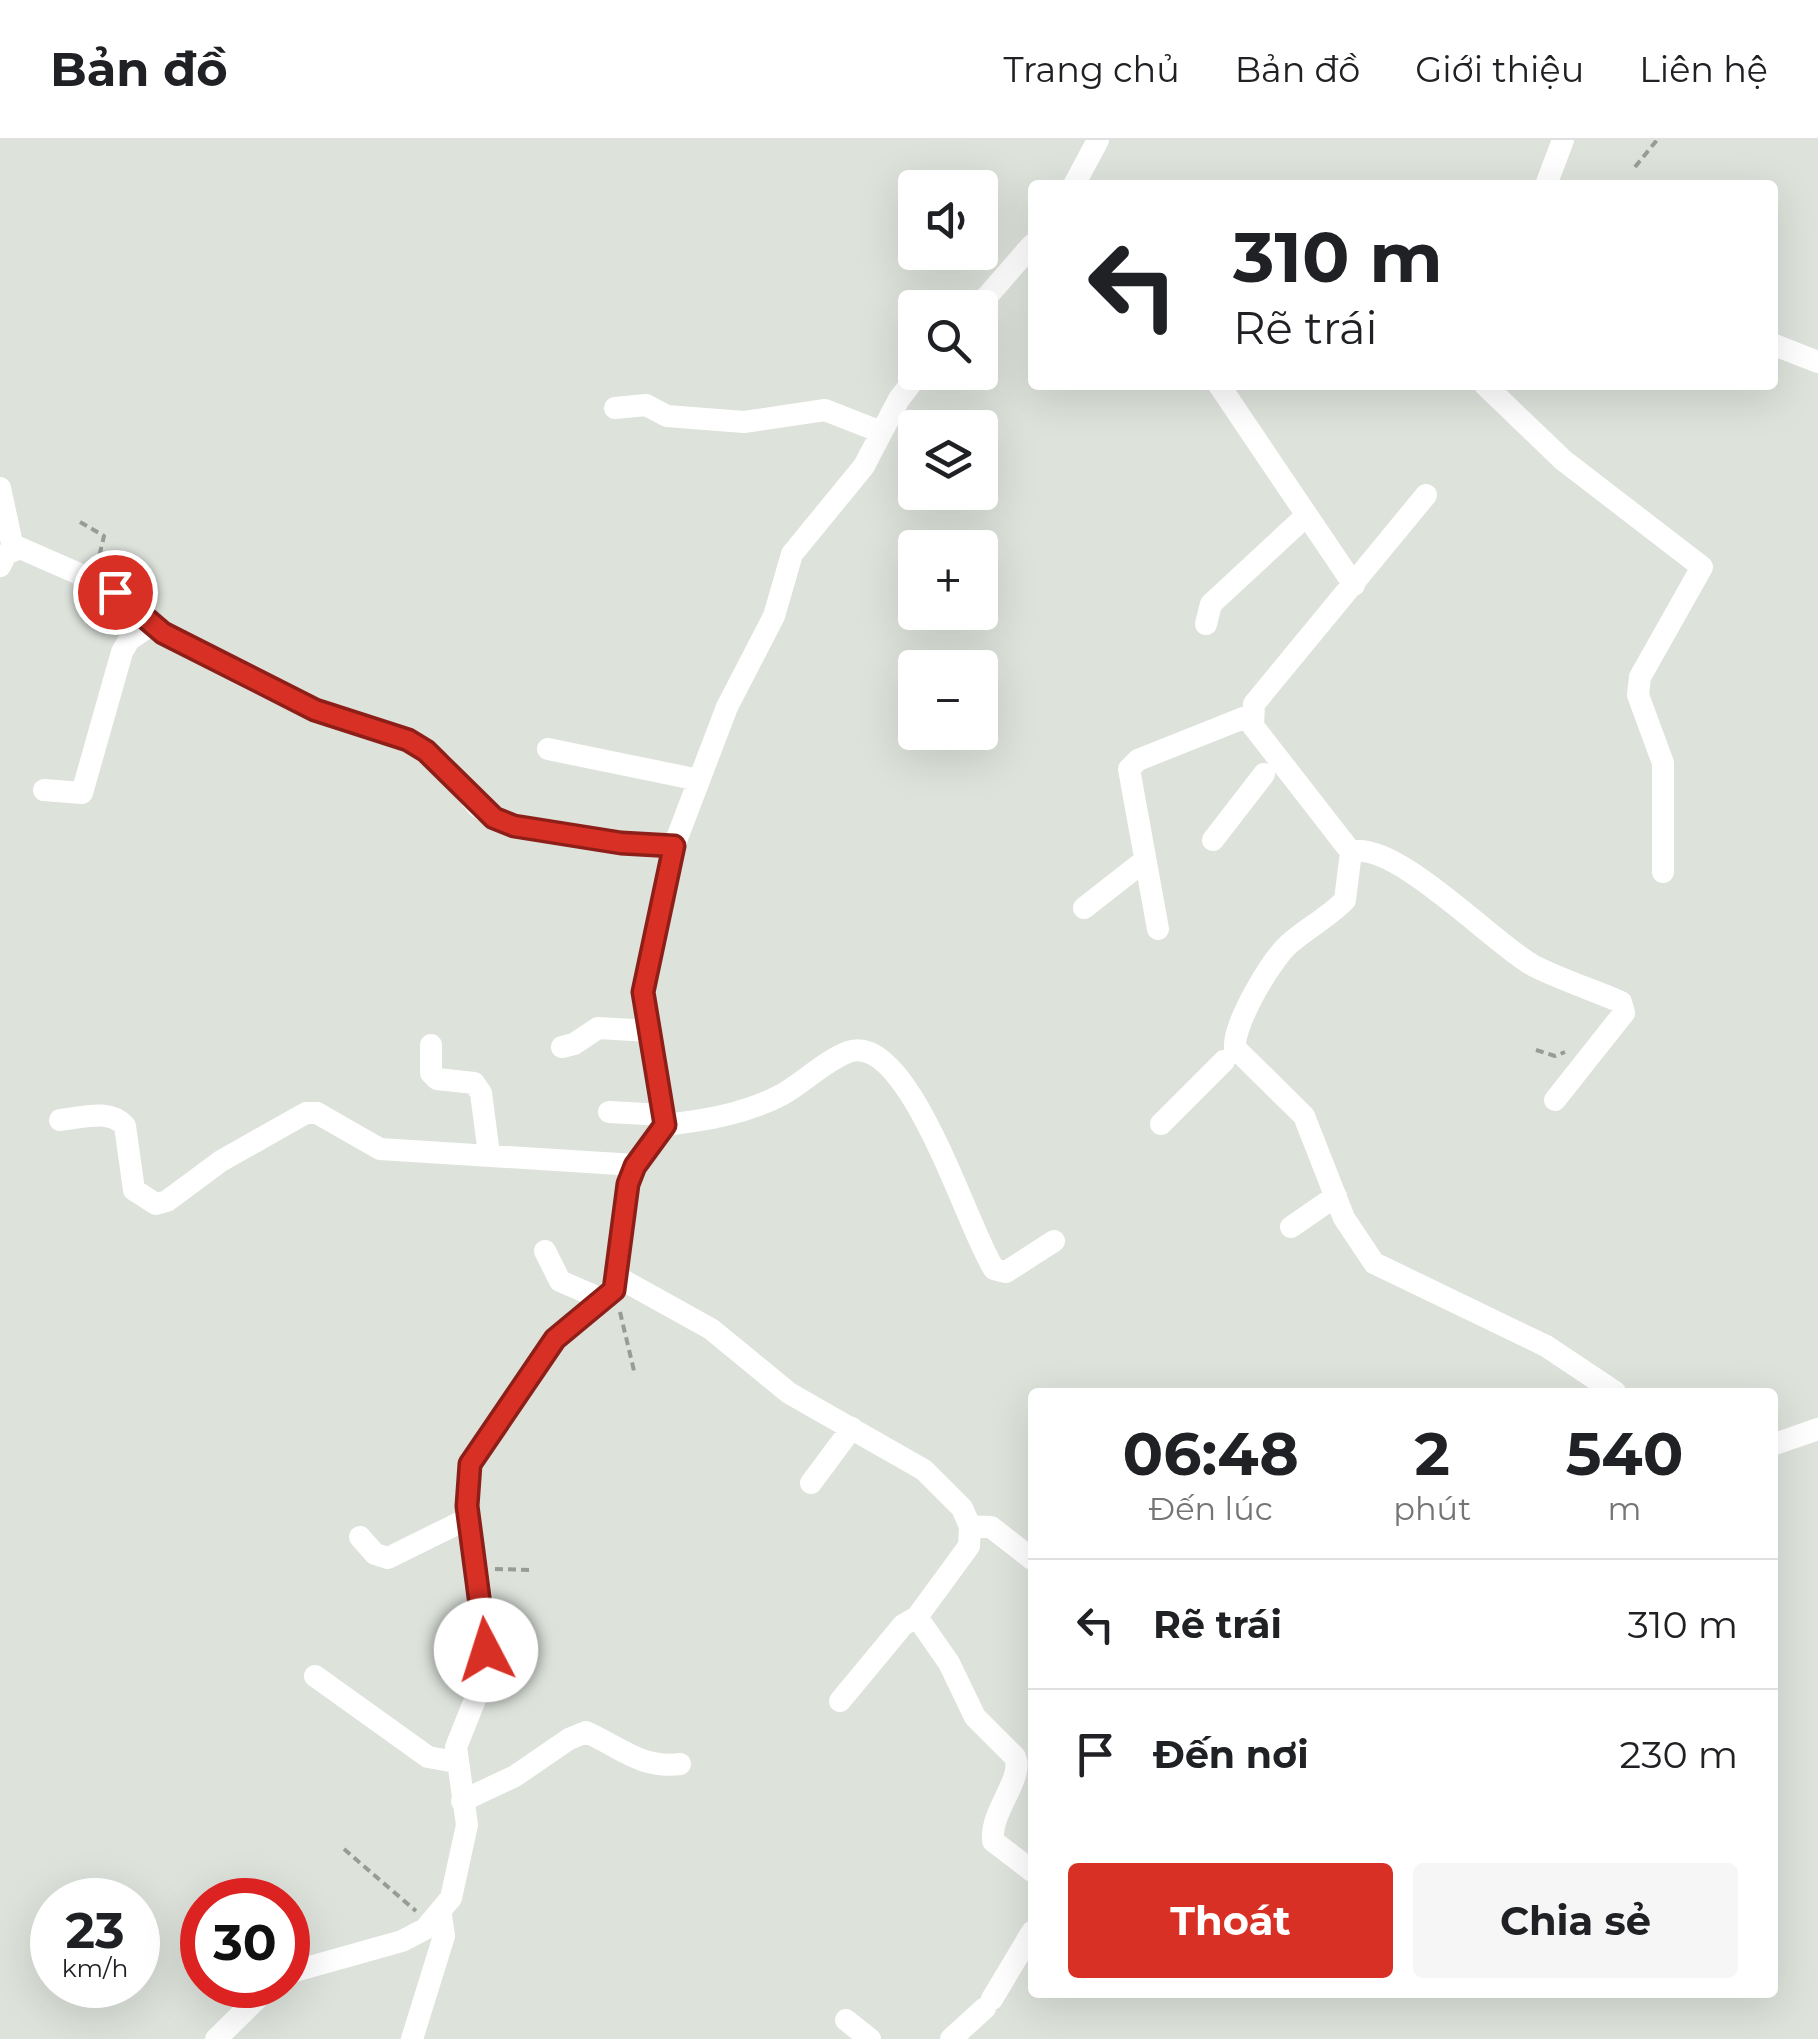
<!DOCTYPE html>
<html lang="vi">
<head>
<meta charset="utf-8">
<style>
	:root { --surface:#fff; --page:#f6f6f6; --text:#202124; --muted:#757577; --line:#e0e0e0; --accent:#d93025 }
	body { margin:0; font-family:Montserrat,sans-serif; background:var(--page); color:var(--text); height:100vh; display:flex; flex-direction:column; font-size:38px; white-space:nowrap }
	* { box-sizing:border-box; margin:0 }
	p { font-size:32px; color:var(--muted) }
	.icon { flex:none; width:55px; height:55px; fill:none; stroke:currentColor; stroke-width:2; stroke-linecap:round; stroke-linejoin:round }
	.map { position:relative; flex:1; overflow:hidden }
	.side { position:absolute; left:1028px; top:1248px; width:750px; height:610px; display:flex; flex-direction:column; background:var(--surface); border-radius:10px; box-shadow:0 10px 40px #0002 }
	.side>* { flex:none }
	.hud { position:absolute; left:1028px; top:40px; width:750px; height:210px; border-radius:10px; box-shadow:0 10px 40px #0002; background:#fff; color:var(--text); overflow:hidden }
	.buttons { position:absolute; left:898px; top:30px; display:grid; gap:20px }
	.buttons a { display:grid; place-items:center; width:100px; height:100px; border-radius:10px; background:var(--surface); box-shadow:0 10px 40px #0002; font-size:50px }
	.speed { position:absolute; left:30px; top:1738px; display:flex; gap:20px; font-size:50px; font-weight:700; text-align:center }
	.speed>* { display:grid; place-content:center; width:130px; height:130px; border-radius:50%; background:var(--surface); box-shadow:0 10px 40px #0002; line-height:1 }
	.speed small { font-size:25px; font-weight:400 }
	.speed .limit { border:15px solid #d22; background:#fff; color:#111 }
	.pin { position:absolute; display:grid; place-items:center; width:85px; height:85px; color:#fff; margin:-42px; border:5px solid #fff; border-radius:50%; box-shadow:0 2px 10px #0007 }
	.me { position:absolute; width:110px; margin:-55px; rotate:355deg; stroke-linejoin:round; filter:drop-shadow(0 0 8px #0008) }
	.turn { display:flex; align-items:center; gap:35px; height:210px; padding:0 40px; font-size:45px }
	.turn .icon { width:130px; height:130px; stroke-width:2.5 }
	.turn b { display:block; font-size:70px; line-height:85px }
	.eta { display:flex; justify-content:space-evenly; align-items:center; height:170px; text-align:center }
	.eta b { font-size:60px; font-weight:700; line-height:70px }
	.button { display:flex; gap:20px; margin-top:auto; padding:20px 40px }
	.button a { flex:1; height:115px; border-radius:10px; background:var(--accent); color:#fff; font-size:40px; font-weight:700; line-height:115px; text-align:center }
	.button a+a { background:var(--page); color:var(--text) }
	ul { padding:0; list-style:none }
	li { display:flex; align-items:center; gap:30px; height:130px; padding:0 40px; border-top:2px solid var(--line) }
	li div { flex:1 }
	li b { display:block; font-size:38px }
	li em { font-style:normal }
	header { display:flex; align-items:center; gap:60px; box-sizing:border-box; height:140px; padding:0 50px; background:var(--surface); border-bottom:2px solid var(--line) }
	header strong { font-size:48px }
	nav { display:flex; gap:55px; margin-inline-start:auto; font-size:35px }
	.map>svg:first-child { display:block }
	.lines { fill:none; stroke-linecap:round; stroke-linejoin:round }
	.path { stroke:#989c97; stroke-width:4; stroke-dasharray:8 5; stroke-linecap:butt }
	.minor { stroke:#fff; stroke-width:22 }
	.route-casing { stroke:#8d1f18; stroke-width:25 }
	.route { stroke:#d93025; stroke-width:18 }
</style>
</head>
<body>
<header>
<strong>Bản đồ</strong>
<nav><a>Trang chủ</a><a>Bản đồ</a><a>Giới thiệu</a><a>Liên hệ</a></nav>
</header>
<div class="map">
<svg width="1818" height="1899" viewBox="0 0 1818 1899">
	<rect width="100%" height="100%" fill="#dde2db"/>
	<g class="lines">
		<path class="path" d="M1635 27 1657 0
			M80 382 104 396 98 421
			M1536 910 1555 916 1565 912
			M620 1172 635 1235
			M495 1429 530 1430
			M344 1709 416 1771"/>
		<path class="minor" d="M1074 45 1098 0
			M1546 45 1563 0
			M977 168 1032 105
			M1772 204 1818 222
			M1219 245 1354 445
			M1485 245 1563 320 1702 427 1640 537 1638 555 1663 623V732
			M615 268 646 265 667 276 744 282 825 270 881 292
			M0 348 13 408
			M1426 355 1254 564 1253 586 1351 712 1345 760C1329 777 1307 788 1289 804 1271 820 1233 884 1235 908L1304 976 1344 1078 1374 1123 1546 1206 1615 1252
			M0 426 6 414 20 408 102 444 163 493 315 570 408 601 442 624 478 667 494 678 514 686 621 703 674 706
			M1206 484 1211 464 1307 375
			M548 609 699 640
			M44 650 82 653 122 512 129 500 151 485
			M1213 700 1264 634
			M1351 712C1395 699 1496 806 1534 826 1562 840 1593 850 1621 862L1624 873 1555 960
			M1084 768 1144 721
			M1158 789 1129 629 1138 620 1251 575
			M431 905V933L437 939 474 943 481 953 489 1014
			M562 907 574 904 598 888 650 891
			M609 972 665 975
			M60 980C82 978 109 968 125 986L134 1050 156 1064 167 1061 221 1021 306 973H317L380 1009 635 1025
			M1161 984 1224 921
			M665 985C706 980 746 974 783 954 804 942 825 921 848 912 909 889 968 1091 994 1129L1006 1132 1054 1101
			M1291 1087 1336 1056
			M545 1111 560 1141 604 1160
			M619 1138 711 1189 789 1253 924 1330 962 1368 970 1386 969 1406 917 1477 949 1523 975 1577 1015 1617C1024 1639 990 1671 993 1701L1032 1731
			M1772 1305 1818 1289
			M811 1343 852 1288
			M970 1386 991 1387 1032 1419
			M360 1397 375 1414 388 1418 469 1378
			M315 1536 428 1617 456 1622
			M840 1561 903 1485 917 1477
			M462 1661 515 1636 569 1599 586 1592C620 1607 641 1629 680 1624
			M288 1833 402 1801 425 1789 451 1758 467 1685 456 1607 486 1532V1488L467 1366 470 1324 555 1199 614 1150 628 1043 635 1025 665 985 643 852 674 706 727 567 774 476 792 414 864 326 899 259 920 232
			M992 1859 1032 1792
			M846 1880 870 1899
			M216 1899 271 1845
			M412 1899 444 1796 441 1775
			M951 1899 985 1868"/>
	</g>
	<g class="lines">
		<g class="route-casing">
			<path id="route" d="M115 452 163 493 315 570 408 600 426 611 494 678 514 686 621 703 674 706 643 852 665 985 635 1026 628 1044 614 1150 555 1199 470 1324 467 1366 486 1510"/>
		</g>
		<use href="#route" class="route"/>
	</g>
</svg>
<div class="buttons">
<a><svg class="icon" aria-label="sound" viewBox="0 0 24 24"><path d="M4 9h4l5-4v14l-5-4H4zM17 9q2 3 0 6"/></svg></a>
<a><svg class="icon" aria-label="search" viewBox="0 0 24 24"><circle cx="10" cy="10" r="6"/><path d="M15 15l6 6"/></svg></a>
<a><svg class="icon" aria-label="layers" viewBox="0 0 24 24"><path d="M12 4l9 5-9 5-9-5zM3 14l9 5 9-5"/></svg></a>
<a>+</a>
<a>−</a>
</div>
<div class="speed"><div>23<small>km/h</small></div><div class="limit">30</div></div>
<div class="pin" style="left:115px;top:452px;background:#d93025"><svg class="icon" aria-label="arrive" viewBox="0 0 24 24"><path d="M6 21V4h12l-3 4 3 4H6"/></svg></div>
<svg class="me" style="left:486px;top:1510px" viewBox="-20 -20 40 40"><circle r="19" fill="#fff"/><path d="M0-13L10 11 0 6-10 11z" fill="#d93025"/></svg>
<div class="hud">
<div class="turn"><svg class="icon" aria-label="left" viewBox="0 0 24 24"><path d="M17 20v-9H6M10 6l-5 5 5 5"/></svg><div><b>310 m</b>Rẽ trái</div></div>
</div>
<section class="side">
<div class="eta">
<div><b>06:48</b><p>Đến lúc</p></div>
<div><b>2</b><p>phút</p></div>
<div><b>540</b><p>m</p></div>
</div>
<ul>
<li><svg class="icon" aria-label="left" viewBox="0 0 24 24"><path d="M17 20v-9H6M10 6l-5 5 5 5"/></svg><div><b>Rẽ trái</b></div><em>310 m</em></li>
<li><svg class="icon" aria-label="arrive" viewBox="0 0 24 24"><path d="M6 21V4h12l-3 4 3 4H6"/></svg><div><b>Đến nơi</b></div><em>230 m</em></li>
</ul>
<div class="button"><a>Thoát</a><a>Chia sẻ</a></div>
</section>
</div>
</body>
</html>
